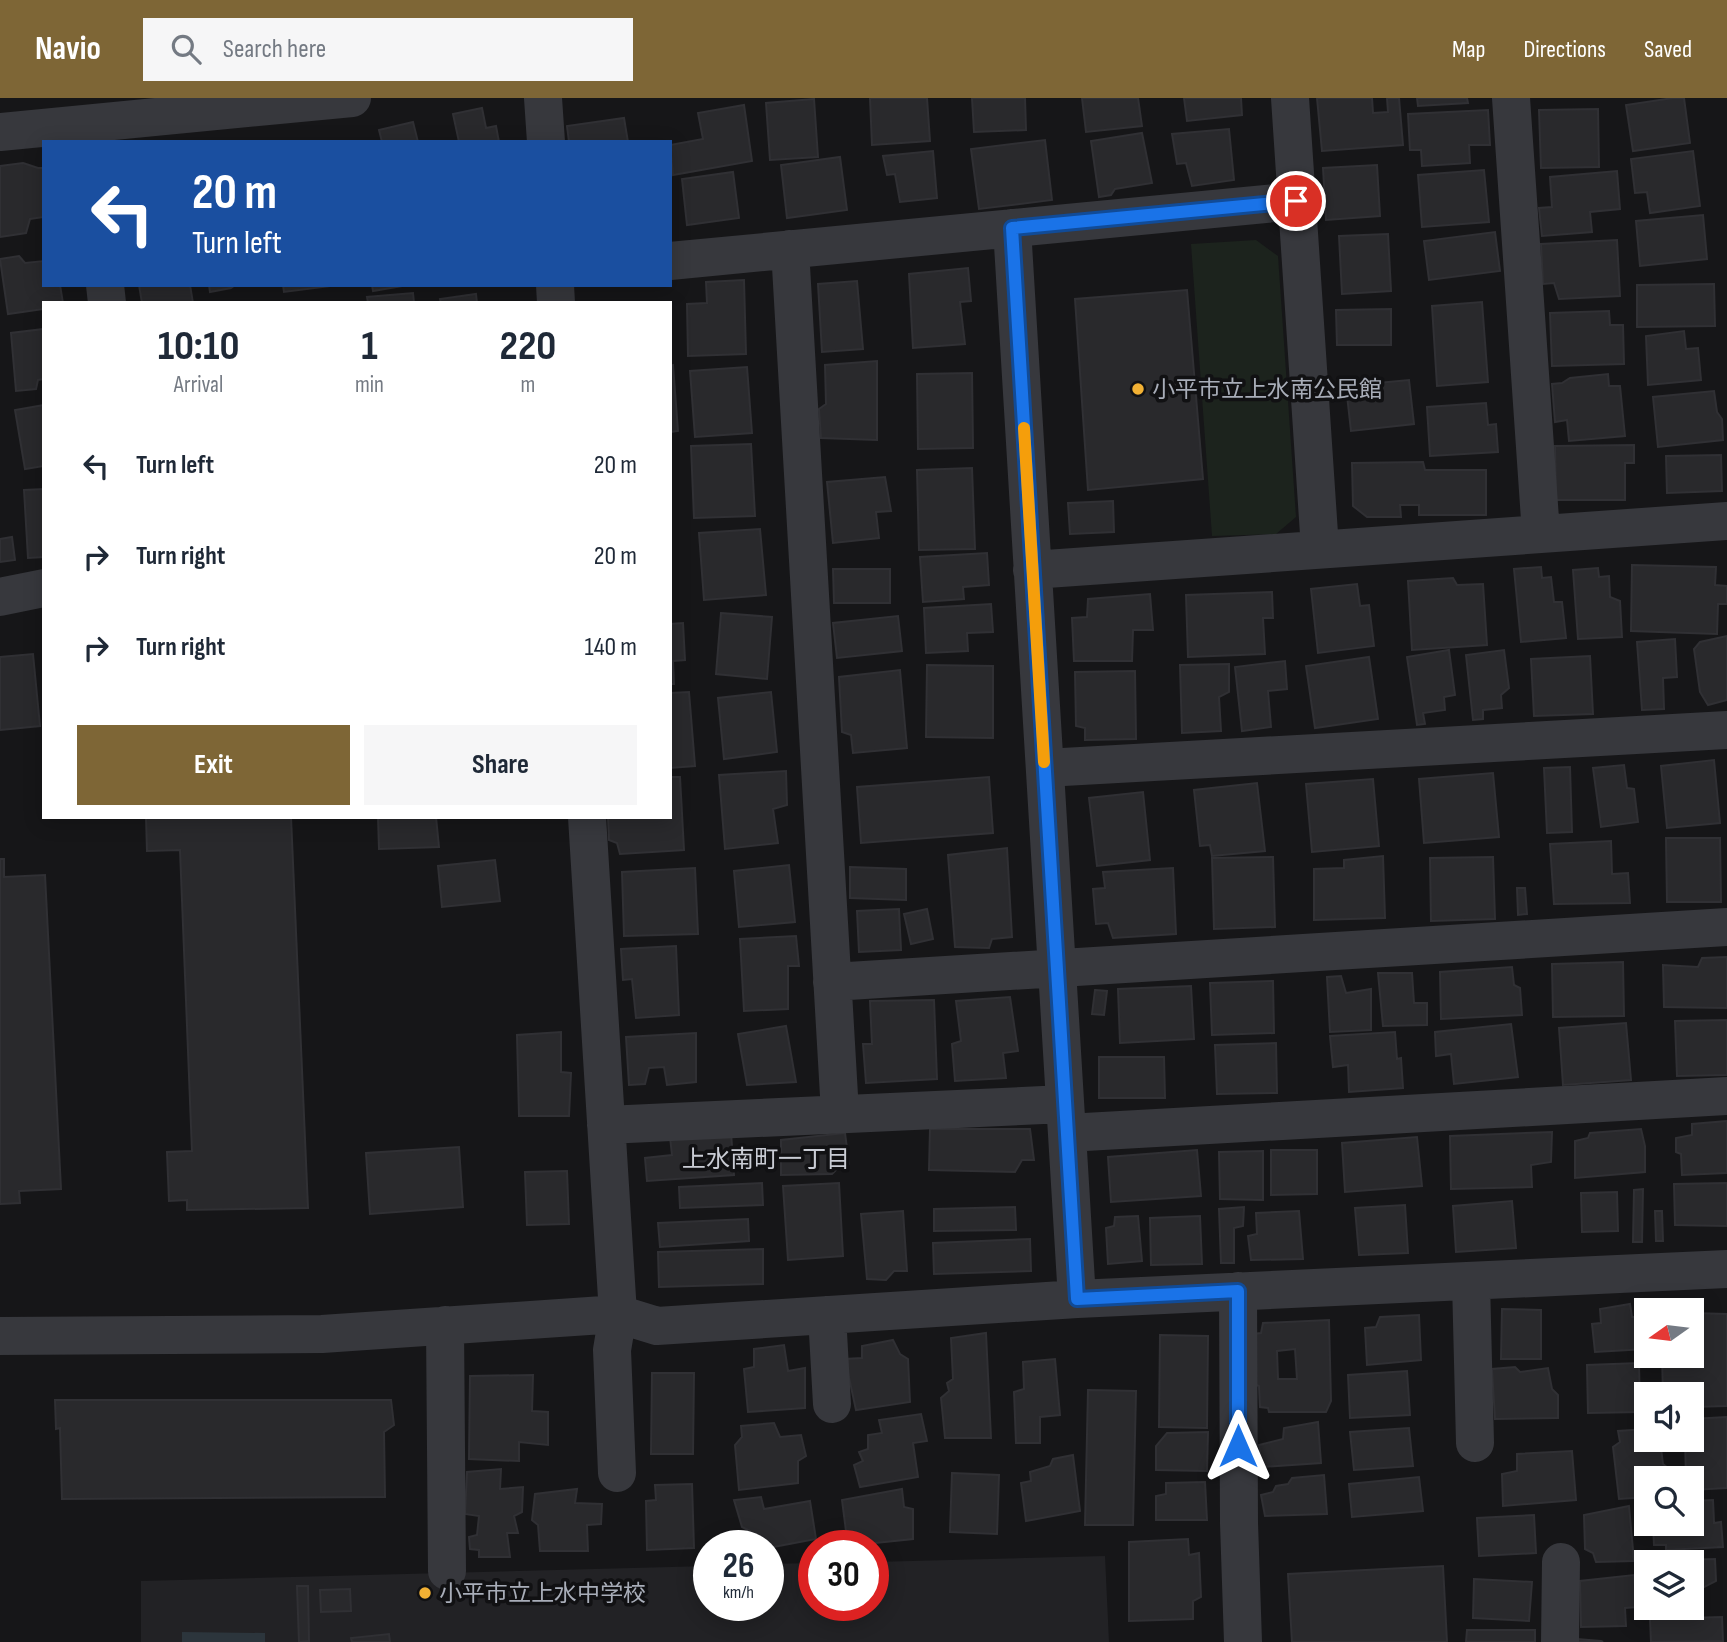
<!DOCTYPE html>
<html lang="en">
<head>
<meta charset="utf-8">
<style>
	:root { --surface:#fff; --page:#f6f6f7; --text:#1f2937; --muted:#747a83; --accent:#7e6636 }
	body { margin:0; font-family:"Sofia Sans Condensed","Noto Sans JP",sans-serif; background:var(--page); color:var(--text); height:100vh; display:flex; flex-direction:column; font-size:26px; white-space:nowrap }
	* { box-sizing:border-box; margin:0 }
	p { font-size:23px; color:var(--muted) }
	.icon { flex:none; width:38px; height:38px; fill:none; stroke:currentColor; stroke-width:2; stroke-linecap:round; stroke-linejoin:round }
	.map { position:relative; flex:1; overflow:hidden }
	.drawer { position:absolute; left:42px; top:203px; width:630px; height:518px; display:flex; flex-direction:column; background:var(--surface); border-radius:0px; box-shadow:0 4px 18px #0003 }
	.drawer>* { flex:none }
	.banner { position:absolute; left:42px; top:42px; width:630px; height:147px; border-radius:0px; box-shadow:0 4px 18px #0003; background:#1a4fa0; color:#fff; overflow:hidden }
	.needle { width:46px; rotate:256deg }
	.fabs { position:absolute; left:1634px; top:1200px; display:grid; gap:14px }
	.fabs a { display:grid; place-items:center; width:70px; height:70px; border-radius:0px; background:var(--surface); box-shadow:0 4px 18px #0003; font-size:35px }
	.speed { position:absolute; left:693px; top:1432px; display:flex; gap:14px; font-size:35px; font-weight:700; text-align:center }
	.speed>* { display:grid; place-content:center; width:91px; height:91px; border-radius:50%; background:var(--surface); box-shadow:0 4px 18px #0003; line-height:1 }
	.speed small { font-size:18px; font-weight:400 }
	.speed .limit { border:10px solid #d22; background:#fff; color:#111 }
	.pin { position:absolute; display:grid; place-items:center; width:60px; height:60px; color:#fff; margin:-30px; border:4px solid #fff; border-radius:50%; box-shadow:0 2px 7px #0007 }
	.me { position:absolute; width:77px; margin:-38px; rotate:0deg; stroke-linejoin:round; filter:drop-shadow(0 0 5px #0008) }
	.turn { display:flex; align-items:center; gap:24px; height:147px; padding:0 35px; font-size:32px }
	.turn .icon { width:91px; height:91px; stroke-width:2.5 }
	.turn b { display:block; font-size:49px; line-height:60px }
	.eta { display:flex; justify-content:space-evenly; align-items:center; height:119px; text-align:center }
	.eta b { font-size:42px; font-weight:700; line-height:49px }
	.action { display:flex; gap:14px; margin-top:auto; padding:14px 35px }
	.action a { flex:1; height:80px; border-radius:0px; background:var(--accent); color:#fff; font-size:28px; font-weight:700; line-height:80px; text-align:center }
	.action a+a { background:var(--page); color:var(--text) }
	ul { padding:0; list-style:none }
	li { display:flex; align-items:center; gap:21px; height:91px; padding:0 35px }
	li div { flex:1 }
	li b { display:block; font-size:26px }
	li em { font-style:normal }
	header { display:flex; align-items:center; gap:42px; box-sizing:border-box; height:98px; padding:0 35px; background:var(--accent); color:#fff }
	header strong { font-size:33px }
	nav { display:flex; gap:38px; margin-inline-start:auto; font-size:24px }
	.search { width:490px; height:63px; background:var(--page); display:flex; align-items:center; gap:18px; box-sizing:border-box; padding:0 24px; border-radius:0px; color:var(--muted); font-size:26px }
	.map>svg:first-child { display:block }
	.built { fill:#222225 }
	.green { fill:#1c231d }
	.water { fill:#2c353c }
	.building { fill:#29292c; stroke:#303034; stroke-width:2; fill-rule:evenodd }
	.lines { fill:none; stroke-linecap:round; stroke-linejoin:round }
	.minor { stroke:#37383d; stroke-width:38 }
	.route-casing { stroke:#114b97; stroke-width:18 }
	.route { stroke:#1a73e8; stroke-width:12 }
	.slow { stroke:#f59e0b; stroke-width:12 }
	.poi-dot { fill:#f2b134; stroke:#111113; stroke-width:2.5 }
	.labels { text-anchor:middle; stroke-width:7; stroke-linejoin:round; paint-order:stroke }
	.poi-label { font-size:23px; fill:#a8adb8; stroke:#111113; text-anchor:start }
	.neighbourhood-label { font-size:24px; fill:#c9ccd4; stroke:#111113 }
</style>
</head>
<body>
<header>
<strong>Navio</strong>
<div class="search"><svg class="icon" aria-label="search" viewBox="0 0 24 24"><circle cx="10" cy="10" r="6"/><path d="M15 15l6 6"/></svg>Search here</div>
<nav><a>Map</a><a>Directions</a><a>Saved</a></nav>
</header>
<div class="map">
<svg width="1727" height="1544" viewBox="0 0 1727 1544">
	<rect width="100%" height="100%" fill="#161618"/>
	<path class="built" d="M1105 1458 1109 1544H141V1483L709 1468V1507H768V1466L814 1465V1507H873V1464Z"/>
	<path class="green" d="M1256 142 1278 158 1296 419 1276 436 1212 438 1191 146Z"/>
	<path class="water" d="M182 1534 265 1535V1544H182Z"/>
	<path class="building" d="M870 0H927L930 43 872 47Z
		M972 0H1025L1026 32 974 34Z
		M1082 0H1138L1142 28 1086 34Z
		M1184 0H1241L1242 17 1187 23Z
		M1317 0H1372L1373 15 1388 14 1387 0H1399L1403 47 1322 53Z
		M1417 0H1467L1468 5 1418 8Z
		M1673 0H1684L1690 45 1633 53 1626 7Z
		M814 1 818 59 770 62 766 5Z
		M744 7 752 63 673 77 670 47 703 41 698 15Z
		M482 10 486 30 496 28 499 44H459L453 16Z
		M1598 11 1599 69 1541 70 1539 12Z
		M1488 12 1490 47H1469L1470 65 1422 68 1421 52H1410L1408 16Z
		M624 20 628 44H569L567 28Z
		M413 24 418 44H382L379 32Z
		M1229 31 1234 82 1192 88 1186 65 1177 66 1172 36Z
		M1142 35 1152 85 1115 91 1111 97 1099 99 1091 43Z
		M1045 42 1052 102 979 111 971 51Z
		M933 53 937 100 900 104 895 76 887 77 883 58Z
		M1693 53 1700 108 1650 115 1647 94 1635 95 1631 61Z
		M840 59 847 112 787 120 781 67Z
		M23 65 38 70H44V119L30 121 26 135 0 139V68Z
		M1377 67 1380 118 1326 122 1323 70Z
		M1484 72 1489 124 1422 129 1418 77Z
		M1617 73 1620 111 1590 114 1592 134 1542 138 1539 110 1552 109 1550 79Z
		M733 74 739 120 687 127 682 81Z
		M1703 117 1707 161 1640 168 1636 123Z
		M1495 134 1500 173 1429 182 1424 143Z
		M1388 136 1391 193 1342 196 1339 138Z
		M1617 142 1620 198 1559 201 1554 185 1543 186 1541 146Z
		M19 158 25 165 44 163V187H60L63 205H44V211L8 216 0 161Z
		M968 170 971 203 960 204 965 246 913 250 909 176Z
		M744 182 746 256 688 258 687 206 707 205 706 184Z
		M857 183 863 251 822 254 818 186Z
		M1714 186 1715 228 1637 229V187Z
		M139 187H190L193 205H142Z
		M209 187H235L231 190 210 194Z
		M283 187H338L284 194Z
		M372 187H408L373 193Z
		M1187 192 1203 381 1088 392 1075 201Z
		M413 195 414 205H368L367 199Z
		M476 196 477 205H441L440 201Z
		M1482 204 1488 284 1437 288 1432 208Z
		M1391 211V247H1337L1336 212Z
		M1609 213 1610 227H1623L1624 266 1552 268 1550 215Z
		M44 231V281L38 282 36 291 16 293 11 235Z
		M1684 233 1686 251 1698 250 1701 282 1648 287 1646 238Z
		M877 263V342L821 340 819 311 826 306 825 267Z
		M673 267 678 333 670 334V268Z
		M747 269 752 335 695 339 690 273Z
		M972 275 973 350 918 351 917 276Z
		M1608 276 1609 288H1620L1625 338 1569 343 1567 322 1555 324 1552 286 1562 285 1570 280Z
		M1409 282 1414 326 1351 333 1346 288Z
		M1714 293 1717 314 1722 321 1723 342 1658 349 1653 299Z
		M1486 305 1488 327 1496 326 1498 354 1430 358 1427 309Z
		M44 307V368L25 371 15 312Z
		M751 346 755 418 694 420 691 348Z
		M1634 347V365H1625V402H1556L1555 348Z
		M1721 357 1722 393 1667 395 1666 358Z
		M1423 364 1425 372H1486V417H1419V407H1400L1401 419H1367L1353 408 1352 365Z
		M972 370 975 451 919 452 917 372Z
		M885 379 891 413 876 414 879 440 833 445 827 384Z
		M44 391V459L28 460 24 392Z
		M1113 403 1114 434 1070 436 1068 405Z
		M760 431 766 497 704 502 699 435Z
		M12 439 15 462 0 464V441Z
		M987 455 989 487 963 489 964 501 923 504 920 459Z
		M1632 467 1716 469 1715 487 1727 488V506H1718L1717 536 1631 533Z
		M1541 469 1542 480 1551 479 1554 504H1562L1566 540 1521 544 1514 471Z
		M1598 470 1599 479 1609 478 1610 499 1620 503 1622 539 1578 541 1573 472Z
		M833 471H890V505H834Z
		M1453 480 1457 487 1483 486 1487 547 1412 552 1408 483Z
		M1357 486 1360 508 1369 507 1374 548 1318 555 1311 491Z
		M1272 494 1273 520H1263L1265 556 1188 559 1186 497Z
		M1150 496 1153 532H1133L1132 563H1074L1072 520 1087 519 1088 501Z
		M991 506 993 534 967 535 968 553 926 555 924 510Z
		M721 515 772 519 767 581 716 576Z
		M898 518 902 553 837 560 833 525Z
		M683 525 685 562 673 563 674 586H670V526Z
		M1727 538V602L1708 607 1700 594 1694 551 1700 544Z
		M1675 541 1677 579 1663 580 1664 611 1642 612 1637 544Z
		M1449 552 1455 597 1444 599 1445 612 1423 615 1425 626 1417 627 1407 559Z
		M1504 552 1509 590 1501 597 1502 610 1483 612V621L1473 622 1466 557Z
		M33 556 40 628 0 632V559Z
		M1590 558 1593 616 1534 618 1531 561Z
		M1369 559 1378 621 1315 630 1306 568Z
		M1285 563 1287 591 1268 593 1271 629 1242 633 1235 569Z
		M1229 566V594L1219 599 1221 633 1182 635 1180 567Z
		M927 567 993 568V640L926 639Z
		M900 572 907 650 853 655 851 637 842 634 839 579Z
		M1135 573 1136 641 1085 642V630L1076 628 1075 574Z
		M689 594 695 668 670 670V595Z
		M771 594 777 654 724 661 718 600Z
		M1714 662 1720 725 1667 730 1661 668Z
		M1624 667 1627 690 1634 691 1638 724 1601 729 1593 670Z
		M1570 669 1572 734 1547 735 1544 670Z
		M786 673 787 707 773 711 778 745 725 751 719 677Z
		M1493 675 1499 739 1424 745 1419 681Z
		M670 679H680L684 752 620 756 617 745 609 742 608 719H670Z
		M989 679 993 735 861 745 857 689Z
		M1373 681 1379 748 1312 754 1306 686Z
		M1257 685 1265 753 1212 758 1210 747 1200 748 1194 692Z
		M1143 694 1150 762 1097 768 1089 700Z
		M146 719H291L308 1110 187 1112V1102L169 1103 167 1054 192 1053 180 752 147 753Z
		M378 719H436L439 749 379 751Z
		M1666 740H1720L1721 804H1667Z
		M1611 743 1612 776 1628 775 1630 805 1554 806 1550 746Z
		M1007 750 1012 839 992 841 989 850 955 849 948 757Z
		M1383 758 1385 820 1314 822V771L1344 770V762Z
		M1273 759 1275 829 1214 831 1212 760Z
		M1493 759 1495 821 1431 823 1430 760Z
		M0 761H4V779L45 777 61 1091 19 1093 20 1105 0 1106Z
		M495 762 500 803 442 809 438 768Z
		M789 767 795 824 739 829 734 773Z
		M850 769 906 771V802L850 800Z
		M695 770 698 836 624 838 622 774Z
		M1173 770 1176 836 1113 840 1108 825 1096 826 1093 791 1105 790 1103 774Z
		M1517 790H1525L1527 816 1518 817Z
		M899 811 901 852 859 854 857 813Z
		M927 811 933 841 911 846 904 816Z
		M796 838 799 868H788V911L744 913 740 841Z
		M676 848 679 917 636 920 632 881 623 882 621 851Z
		M1727 859V910L1664 909 1663 867 1698 869 1702 860Z
		M1623 864 1624 918 1553 919 1552 866Z
		M1512 869 1514 887 1520 890 1522 917 1441 921 1440 874Z
		M1378 875H1412L1414 905H1427V927L1383 928Z
		M1341 878 1346 895 1371 891V932L1330 934 1327 879Z
		M1273 883 1274 935 1212 937 1210 885Z
		M1191 888 1194 941 1120 945 1118 891Z
		M1095 892 1107 893 1104 917 1092 916Z
		M1010 899 1018 953 1003 955 1006 980 955 983 952 946 961 943 956 903Z
		M934 902 937 981 866 985 863 946H872L870 903Z
		M1727 922V977L1677 978 1675 923Z
		M1626 925 1631 982 1563 987 1559 930Z
		M1511 926 1518 979 1454 986 1451 956 1436 958 1435 934Z
		M786 928 796 984 747 987 738 936Z
		M561 934V974L571 975 569 1018H519L517 937Z
		M1395 934 1397 961 1401 960 1403 990 1349 994 1348 967 1333 969 1330 938Z
		M696 935V984L667 987 664 969 649 970 645 986 629 987 626 939Z
		M1276 945 1277 995 1217 996 1215 947Z
		M1099 959H1164L1165 1000H1099Z
		M1727 1023V1075L1682 1077 1681 1056 1676 1054V1040L1692 1037V1026Z
		M930 1031H1030L1034 1062H1022L1015 1074 929 1072Z
		M1641 1031 1645 1048V1074L1575 1080V1043L1588 1040 1590 1035Z
		M731 1034 734 1077 647 1083 645 1060 672 1057 670 1039Z
		M1552 1034 1551 1064 1531 1067 1532 1089 1451 1091 1450 1038Z
		M845 1035 849 1066 840 1068 832 1076 781 1077V1042Z
		M1417 1039 1422 1088 1345 1094 1342 1045Z
		M459 1049 463 1109 370 1116 366 1055Z
		M1197 1052 1201 1098 1111 1104 1108 1059Z
		M1271 1052H1317V1096L1271 1097Z
		M1263 1053V1102L1220 1101 1219 1054Z
		M567 1073 569 1126 527 1127 525 1074Z
		M762 1085 763 1107 680 1110 679 1089Z
		M839 1085 843 1158 788 1162 783 1088Z
		M1727 1085V1128L1675 1127 1674 1086Z
		M1643 1091 1642 1144H1633L1634 1092Z
		M1617 1094 1618 1133 1582 1134 1581 1095Z
		M1512 1103 1516 1150 1456 1154 1453 1108Z
		M1405 1107 1408 1155 1359 1157 1355 1110Z
		M1015 1109 1016 1132 934 1133V1111Z
		M1244 1109 1243 1128 1234 1130V1165H1221L1219 1111Z
		M903 1113 907 1173H894L886 1182 867 1181 861 1116Z
		M1299 1113 1303 1161 1251 1162 1248 1138 1257 1136 1256 1115Z
		M1655 1113H1662L1663 1143H1656Z
		M1138 1118 1142 1163 1108 1166 1106 1130 1114 1128 1115 1119Z
		M1200 1118 1202 1166 1151 1167 1150 1120Z
		M748 1121 749 1143 660 1149 658 1125Z
		M1030 1141 1031 1173 934 1176 933 1145Z
		M763 1151V1186L659 1189 658 1154Z
		M1630 1206 1632 1219H1644L1646 1251 1595 1254 1592 1226 1601 1225 1600 1211Z
		M1502 1211 1541 1212V1261H1501Z
		M1692 1215 1727 1216V1308L1692 1309V1297H1663L1662 1258H1692Z
		M1419 1217 1421 1262 1367 1267 1365 1230 1376 1229 1380 1219Z
		M1329 1222 1331 1303 1326 1314H1269L1268 1310 1260 1309 1259 1288 1253 1286V1236L1261 1235 1263 1225ZM1295 1251 1297 1281H1278L1277 1253Z
		M986 1235 991 1340H945L941 1300 949 1293 947 1285 953 1281 951 1240Z
		M1160 1237 1208 1238 1207 1330 1159 1329Z
		M893 1242 900 1256 908 1261 910 1304 856 1312 845 1261 862 1260V1248Z
		M784 1247 788 1273 805 1270V1310L748 1314 744 1271 754 1269V1251Z
		M1055 1261 1060 1317 1040 1319V1345H1016L1014 1294 1024 1291 1023 1264Z
		M1639 1265 1640 1314 1588 1315 1587 1267Z
		M1515 1269 1520 1274 1548 1270 1552 1291 1558 1297V1320L1495 1321 1492 1271Z
		M1407 1273 1410 1317 1350 1320 1348 1277Z
		M652 1275H694L693 1356H651Z
		M533 1277 532 1313 548 1314V1347L519 1344V1363L469 1361 470 1278Z
		M1088 1292 1136 1293 1133 1427H1085Z
		M55 1302H391L394 1327 384 1334 385 1399 62 1401 60 1330 56 1331Z
		M921 1316 927 1343 913 1345 918 1379 860 1389 854 1367 863 1363 859 1354 868 1351V1337L882 1335 879 1322Z
		M1727 1319V1390L1692 1392V1381H1686L1685 1342H1692V1321Z
		M1318 1324 1321 1365 1262 1369 1259 1347 1283 1341 1284 1330Z
		M774 1325 780 1339 801 1337 806 1358 798 1363V1385L739 1392 735 1347 742 1339 741 1328Z
		M1409 1330 1413 1368 1354 1372 1350 1334Z
		M1647 1331V1342H1660L1663 1366 1673 1374V1381H1647V1399L1619 1401 1613 1349 1620 1344 1618 1333Z
		M1208 1334 1207 1373 1156 1372V1348L1167 1335Z
		M1572 1353 1576 1402 1503 1408 1502 1376 1517 1373V1356Z
		M1073 1357 1080 1413 1026 1423 1021 1385 1031 1383 1030 1374 1050 1368 1053 1361Z
		M501 1371 500 1391 523 1389 522 1414 514 1418 518 1435H507L510 1459H479V1452L470 1451 469 1439 477 1437 479 1418 465 1416 467 1374Z
		M952 1375 999 1377 997 1436 950 1434Z
		M1324 1377 1327 1416 1265 1418 1261 1397 1273 1394 1276 1388 1288 1386 1292 1380Z
		M1419 1379 1423 1413 1352 1419 1349 1386Z
		M1205 1384 1207 1422H1156V1398L1166 1396V1385Z
		M692 1386 694 1450 647 1452 646 1403 656 1402 655 1387Z
		M577 1391 575 1405 602 1406 601 1426 587 1427 588 1453H540L538 1427 532 1422 535 1396Z
		M902 1391 904 1409 913 1411V1441L856 1447 847 1441 842 1402Z
		M761 1399 764 1411 810 1403 816 1441 768 1450V1447H753L750 1433 742 1429 734 1402Z
		M1713 1402 1714 1425 1721 1424 1723 1449 1666 1452V1447H1654L1653 1426H1692V1403Z
		M1629 1408 1634 1463 1596 1464 1593 1455 1585 1451 1584 1417Z
		M1534 1417 1536 1455 1479 1458 1477 1420Z
		M1188 1441 1189 1457 1199 1455 1201 1499 1193 1503V1521L1129 1523V1444Z
		M1715 1461 1716 1483 1702 1490 1703 1509H1692V1465H1652V1463Z
		M1443 1468 1447 1544H1292L1288 1476Z
		M1634 1477 1637 1509 1625 1510 1626 1528 1581 1529 1580 1483Z
		M1474 1481 1532 1484 1529 1523 1473 1520Z
		M297 1488H308L309 1543 299 1544Z
		M350 1491 351 1513 321 1514 320 1492Z
		M1722 1519 1723 1543 1651 1544 1650 1521Z
		M1467 1532H1535V1544H1466Z
		M389 1536 390 1544H352L351 1540Z
		M1577 1541 1601 1543 1603 1544H1576Z"/>
	<g class="lines">
		<path class="minor" d="M543 0 546 44
			M1290 0 1320 451
			M1511 0 1541 436
			M0 34 352 0
			M1012 130 1077 1201
			M790 151 840 1015
			M670 163 1296 103
			M105 187 107 205
			M555 187 556 205
			M1032 472 1727 423
			M0 499 44 490
			M1045 670 1727 632
			M587 719 618 1216 612 1252 617 1375
			M832 884 1727 829
			M606 1027 1065 1006
			M1067 1035 1727 998
			M1471 1183 1475 1345
			M1238 1193 1239 1425 1243 1544
			M827 1217 832 1306
			M445 1227 447 1473
			M0 1238 322 1236 618 1216 657 1228 1077 1201 1727 1171
			M1560 1544 1561 1464"/>
	</g>
	<g class="lines">
		<g class="route-casing">
			<path id="route" d="M1238 1348V1193L1077 1201 1012 130 1296 103"/>
		</g>
		<use href="#route" class="route"/>
		<path class="slow" d="M1024 330 1044 664"/>
	</g>
	<g class="poi-dot">
		<circle cx="1138" cy="291" r="7"/>
		<circle cx="425" cy="1495" r="7"/>
	</g>
	<g class="labels">
		<g class="poi-label">
			<text x="1152" y="299">小平市立上水南公民館</text>
			<text x="439" y="1503">小平市立上水中学校</text>
		</g>
		<g class="neighbourhood-label">
			<text x="766" y="1069">上水南町一丁目</text>
		</g>
	</g>
</svg>
<div class="fabs">
<a><svg class="needle" viewBox="-14 -14 28 28"><path d="M0-13l5 13h-10z" fill="#e53935"/><path d="M0 13l5-13h-10z" fill="#747a83"/></svg></a>
<a><svg class="icon" aria-label="sound" viewBox="0 0 24 24"><path d="M4 9h4l5-4v14l-5-4H4zM17 9q2 3 0 6"/></svg></a>
<a><svg class="icon" aria-label="search" viewBox="0 0 24 24"><circle cx="10" cy="10" r="6"/><path d="M15 15l6 6"/></svg></a>
<a><svg class="icon" aria-label="layers" viewBox="0 0 24 24"><path d="M12 4l9 5-9 5-9-5zM3 14l9 5 9-5"/></svg></a>
</div>
<div class="speed"><div>26<small>km/h</small></div><div class="limit">30</div></div>
<div class="pin" style="left:1296px;top:103px;background:#d93025"><svg class="icon" aria-label="arrive" viewBox="0 0 24 24"><path d="M6 21V4h12l-3 4 3 4H6"/></svg></div>
<svg class="me" style="left:1238px;top:1348px" viewBox="-20 -20 40 40"><path d="M0-17L14 15 0 8-14 15z" fill="#1a73e8" stroke="#fff" stroke-width="4"/></svg>
<div class="banner">
<div class="turn"><svg class="icon" aria-label="left" viewBox="0 0 24 24"><path d="M17 20v-9H6M10 6l-5 5 5 5"/></svg><div><b>20 m</b>Turn left</div></div>
</div>
<section class="drawer">
<div class="eta">
<div><b>10:10</b><p>Arrival</p></div>
<div><b>1</b><p>min</p></div>
<div><b>220</b><p>m</p></div>
</div>
<ul>
<li><svg class="icon" aria-label="left" viewBox="0 0 24 24"><path d="M17 20v-9H6M10 6l-5 5 5 5"/></svg><div><b>Turn left</b></div><em>20 m</em></li>
<li><svg class="icon" aria-label="right" viewBox="0 0 24 24"><path d="M7 20v-9h11M14 6l5 5-5 5"/></svg><div><b>Turn right</b></div><em>20 m</em></li>
<li><svg class="icon" aria-label="right" viewBox="0 0 24 24"><path d="M7 20v-9h11M14 6l5 5-5 5"/></svg><div><b>Turn right</b></div><em>140 m</em></li>
</ul>
<div class="action"><a>Exit</a><a>Share</a></div>
</section>
</div>
</body>
</html>
